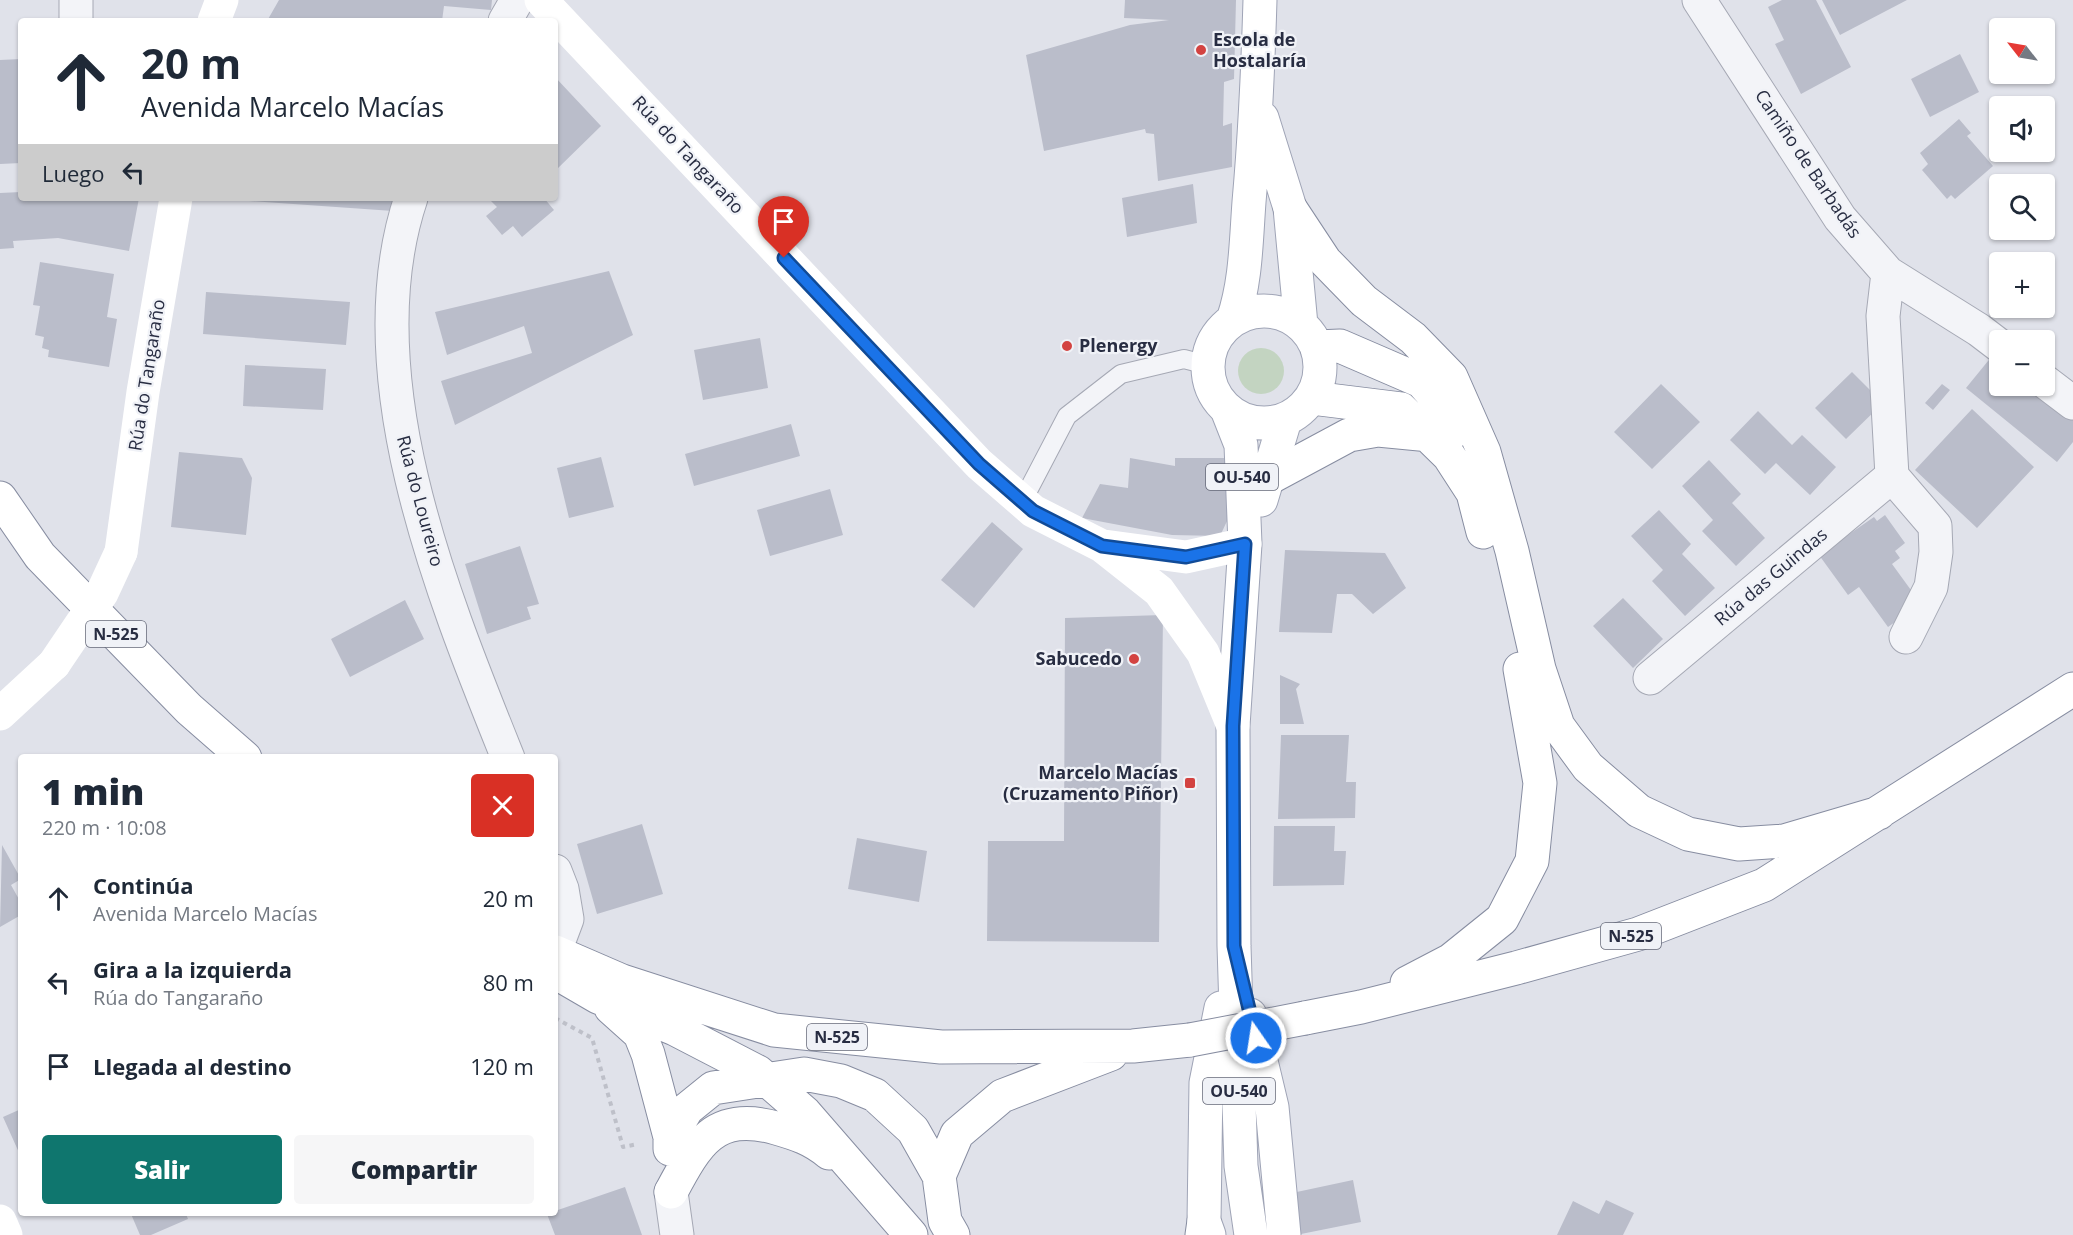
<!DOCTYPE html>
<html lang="es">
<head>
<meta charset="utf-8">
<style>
	:root { --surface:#fff; --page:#f6f6f7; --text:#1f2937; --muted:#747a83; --accent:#0f766e }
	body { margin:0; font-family:"Open Sans",sans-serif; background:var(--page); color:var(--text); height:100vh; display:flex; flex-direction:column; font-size:22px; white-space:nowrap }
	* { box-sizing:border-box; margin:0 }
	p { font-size:20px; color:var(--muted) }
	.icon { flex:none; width:33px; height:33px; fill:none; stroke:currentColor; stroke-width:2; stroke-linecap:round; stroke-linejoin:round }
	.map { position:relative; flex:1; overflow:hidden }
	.drawer { position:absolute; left:18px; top:754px; width:540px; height:462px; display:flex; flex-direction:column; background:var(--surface); border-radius:6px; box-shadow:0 2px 4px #0004 }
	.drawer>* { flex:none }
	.banner { position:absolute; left:18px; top:18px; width:540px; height:183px; border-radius:6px; box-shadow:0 2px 4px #0004; background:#fff; color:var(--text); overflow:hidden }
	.needle { width:39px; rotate:301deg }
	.tools { position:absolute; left:1989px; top:18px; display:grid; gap:12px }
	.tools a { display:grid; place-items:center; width:66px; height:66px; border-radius:6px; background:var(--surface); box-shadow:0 2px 4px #0004; font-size:30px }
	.pin { position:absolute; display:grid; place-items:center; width:51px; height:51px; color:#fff; margin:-62px -26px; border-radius:50% 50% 50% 0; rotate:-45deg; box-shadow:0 0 6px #0007 }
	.pin .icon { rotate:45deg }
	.me { position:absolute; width:66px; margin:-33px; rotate:347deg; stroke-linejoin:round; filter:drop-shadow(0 0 4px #0008) }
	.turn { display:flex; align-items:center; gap:21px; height:126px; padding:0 24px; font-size:27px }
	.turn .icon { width:78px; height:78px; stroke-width:2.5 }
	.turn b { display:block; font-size:42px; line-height:51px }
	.then { display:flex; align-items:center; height:57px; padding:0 24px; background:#0003; gap:12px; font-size:22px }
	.round { display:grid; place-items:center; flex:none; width:63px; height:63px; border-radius:6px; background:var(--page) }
	.summary { display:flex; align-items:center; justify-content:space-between; height:102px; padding:0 24px }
	h1 { font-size:36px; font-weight:800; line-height:45px }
	.primary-button { display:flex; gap:12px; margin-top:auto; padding:12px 24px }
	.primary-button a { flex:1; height:69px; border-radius:6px; background:var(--accent); color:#fff; font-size:24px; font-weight:800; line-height:69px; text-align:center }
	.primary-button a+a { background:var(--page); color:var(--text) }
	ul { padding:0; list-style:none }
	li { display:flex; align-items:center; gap:18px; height:84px; padding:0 24px }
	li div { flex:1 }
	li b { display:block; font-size:22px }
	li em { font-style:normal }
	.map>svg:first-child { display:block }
	.green { fill:#c3d4c1 }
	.building { fill:#babdca }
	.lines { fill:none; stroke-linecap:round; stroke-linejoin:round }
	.lane-casing { stroke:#a5a8b4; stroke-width:20 }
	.street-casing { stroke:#a5a8b4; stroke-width:35 }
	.primary-casing { stroke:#9fa4b6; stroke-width:35 }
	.highway-casing { stroke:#878da1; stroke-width:35 }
	.path { stroke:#bec0c9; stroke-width:4; stroke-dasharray:4.5 4.5; stroke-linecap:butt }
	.lane { stroke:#f3f4f8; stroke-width:18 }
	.street { stroke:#f3f4f8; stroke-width:33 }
	.secondary { stroke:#fff; stroke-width:33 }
	.primary { stroke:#fff; stroke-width:33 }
	.highway { stroke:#fff; stroke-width:33 }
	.highway-bridge-casing { stroke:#878da1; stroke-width:35; stroke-linecap:butt }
	.secondary-bridge { stroke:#fff; stroke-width:33 }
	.highway-bridge { stroke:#fff; stroke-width:33 }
	.route-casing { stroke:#114b97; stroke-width:15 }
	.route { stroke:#1a73e8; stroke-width:10 }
	.poi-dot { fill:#d34341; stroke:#f0f2f7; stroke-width:2 }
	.labels { text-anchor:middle; stroke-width:4.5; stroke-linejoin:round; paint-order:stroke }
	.shield { fill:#f0f2f7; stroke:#646878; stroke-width:1.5 }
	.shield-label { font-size:16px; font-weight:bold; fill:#282d42 }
	.poi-label { font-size:18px; font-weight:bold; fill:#282d42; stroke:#f0f2f7; text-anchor:start }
	.street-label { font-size:18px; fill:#282d42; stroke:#f0f2f7 }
</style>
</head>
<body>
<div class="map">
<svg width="2073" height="1235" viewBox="0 0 2073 1235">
	<rect width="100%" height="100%" fill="#e0e2ea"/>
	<path class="green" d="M1238 371a23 23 0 1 1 46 0a23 23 0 1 1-46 0Z"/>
	<path class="building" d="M279 0H492L491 10 444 6 442 21H267Z
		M1125 0H1236L1234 79 1224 82 1223 126 1232 123V167L1158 181 1154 134 1146 133 1145 129 1044 151 1026 55 1130 25 1169 20 1124 18Z
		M1782 0H1816L1851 67 1801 94 1775 44 1784 40 1768 7Z
		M1822 0H1907L1840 35Z
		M1960 54 1979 92 1930 117 1911 79Z
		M21 59V163L0 164V60Z
		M555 77 601 126 555 171Z
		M1959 119 1971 133 1967 136 1993 166 1955 199 1951 195 1947 199 1922 170 1928 164 1920 153Z
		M1193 184 1197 223 1127 237 1122 198Z
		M21 192V198H139L129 251 58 238 13 241 14 248 0 249V193Z
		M236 198H394L393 211 235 200Z
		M488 198H544L554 210 522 237 513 226 502 235 486 216 497 207Z
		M40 262 114 274 107 317 117 319 109 367 48 357 49 350 42 348 44 337 35 335 40 306 33 305Z
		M609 271 633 335 455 425 441 381 532 353 524 326 447 355 435 312Z
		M206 292 350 302 346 345 203 334Z
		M760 338 768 388 703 400 694 350Z
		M1997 350 2000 352V386H2041L2073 411V442L2057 462 1966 388Z
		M245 365 326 369 323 410 243 406Z
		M1852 372 1883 403 1846 439 1815 408Z
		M1661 384 1700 422 1652 469 1614 432Z
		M1942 384 1950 390 1933 410 1925 403Z
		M1972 409 2034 467 1977 528 1915 470Z
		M1758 411 1792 445 1802 435 1836 467 1810 495 1776 463 1765 474 1730 440Z
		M791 424 800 456 694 486 685 454Z
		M179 452 242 458 252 478 246 535 171 527Z
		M601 457 614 507 569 518 557 468Z
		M1130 458 1175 466V458H1231L1228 519 1220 536 1172 535 1082 518 1100 484 1128 488Z
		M1709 460 1741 494 1732 503 1765 538 1736 566 1702 531 1713 520 1682 486Z
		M830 489 843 535 770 556 757 510Z
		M1659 510 1691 544 1682 554 1715 588 1685 616 1652 581 1663 570 1631 536Z
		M1885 515 1905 543 1895 551 1900 558 1892 564 1916 597 1901 608 1906 614 1888 627 1859 587 1848 595 1819 555 1874 517 1877 521Z
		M992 522 1023 549 974 608 941 580Z
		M520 546 539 604 527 607 531 619 487 634 465 564Z
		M1285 550 1385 553 1406 588 1373 614 1352 594H1337L1332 633 1279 632Z
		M1623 598 1663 639 1633 668 1593 626Z
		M405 600 424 639 350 677 331 639Z
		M1163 615 1159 942 987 941 988 841H1064L1065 618Z
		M1280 675 1300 684 1296 689 1304 724H1280Z
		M1281 735H1349L1346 782H1356L1355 818 1278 819Z
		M642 824 663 894 597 914 577 844Z
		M1274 826H1335L1334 851H1346L1344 885 1273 886Z
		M857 838 927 851 919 902 848 889Z
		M2 845 21 879 11 885 21 903V915L0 927Z
		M21 1109V1157L3 1117Z
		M1353 1180 1361 1222 1301 1234 1292 1193Z
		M625 1187 642 1235H555L547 1214H555V1211Z
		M1606 1200 1634 1213 1623 1235H1557L1573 1201 1599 1214Z
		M131 1214H186L188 1219 151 1235H140Z"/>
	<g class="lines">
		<g class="lane-casing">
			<path id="lane" d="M1022 502 1067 416 1121 374 1184 359 1207 365"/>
		</g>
		<g class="street-casing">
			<path id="street" d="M1699 0 1840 218 1888 273 1979 330 2000 346
				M76 21V0
				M505 21 517 0
				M411 198C352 374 442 594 508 758
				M2044 381 2073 403
				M1892 476 1935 526 1936 552 1931 587 1906 637
				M1650 678 1892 476 1883 316 1888 273
				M555 871 562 889 567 919 555 951
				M671 1192 677 1235"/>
		</g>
		<g class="primary-casing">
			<path id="primary" d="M1262 118 1290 208 1301 325
				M1208 367a56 56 0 1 1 112 0a56 56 0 1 1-112 0Z
				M1233 320C1246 282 1246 242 1249 202 1255 135 1258 68 1260 0
				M1228 412 1241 445 1245 544 1233 726 1234 946 1241 1166 1251 1235
				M1261 500 1285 420
				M1250 1015 1272 1107 1284 1235
				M1209 1235 1204 1221 1206 1083 1221 1008"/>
		</g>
		<g class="highway-casing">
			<path id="highway" d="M1290 208 1325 261 1364 301 1413 338 1451 377 1484 452 1512 551 1539 669 1558 726 1588 767 1639 811 1688 834 1739 844 1784 841 1879 813
				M1317 347 1340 346 1421 381 1463 429
				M1312 398 1401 409 1449 456 1473 493 1483 532
				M1269 478 1349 435 1378 430 1430 435
				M0 498 40 556 189 709 245 758
				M555 952 622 981 774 1030 941 1047 1133 1046 1190 1040
				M555 972 598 997 675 1029 758 1072 805 1113 911 1235
				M1407 983 1451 960 1502 919 1532 861 1540 783 1520 669
				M611 1008 640 1034 648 1054 670 1137V1149
				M1305 1018 1361 1007 1516 968 1638 934 1764 885 2073 689
				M670 1137 687 1109 713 1088 804 1074 841 1081 875 1095 913 1130 939 1176 945 1221 953 1235
				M939 1176 957 1134 1002 1096 1111 1054
				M671 1192C697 1143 715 1111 776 1128 797 1134 812 1139 829 1153
				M1202 1235 1204 1221"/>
		</g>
		<path class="path" d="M555 1018 592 1038 623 1147 638 1144"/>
		<use href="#lane" class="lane"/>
		<use href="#street" class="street"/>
		<path class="secondary" d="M541 0 979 464 1033 511 1102 546 1159 591 1203 653 1233 726
			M214 21 222 0
			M1104 546 1186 557 1245 544
			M121 552 143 392 176 198
			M0 714 54 664
			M0 1221 6 1235"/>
		<use href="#primary" class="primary"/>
		<use href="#highway" class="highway"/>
		<g class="highway-bridge-casing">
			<path id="highway-bridge" d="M1190 1040 1305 1018"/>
		</g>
		<path class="secondary-bridge" d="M54 664 102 593 121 552"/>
		<use href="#highway-bridge" class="highway-bridge"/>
	</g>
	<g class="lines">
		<g class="route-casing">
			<path id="route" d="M784 258 979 464 1033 511 1102 546 1186 557 1245 544 1233 726 1234 946 1256 1038"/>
		</g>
		<use href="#route" class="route"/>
	</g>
	<g class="poi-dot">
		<circle cx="1201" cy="50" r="6"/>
		<circle cx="1067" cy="346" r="6"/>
		<circle cx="1134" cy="659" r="6"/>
		<rect x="1184" y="777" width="12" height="12" rx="3"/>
	</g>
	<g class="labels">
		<g class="shield">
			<rect x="1206" y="464" width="72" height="26" rx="4.5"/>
			<rect x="86" y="621" width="60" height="26" rx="4.5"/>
			<rect x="1601" y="923" width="60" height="26" rx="4.5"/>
			<rect x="807" y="1024" width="60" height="26" rx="4.5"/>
			<rect x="1203" y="1078" width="72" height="26" rx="4.5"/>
		</g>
		<g class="shield-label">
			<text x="1242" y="483">OU-540</text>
			<text x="116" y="640">N-525</text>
			<text x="1631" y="942">N-525</text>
			<text x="837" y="1043">N-525</text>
			<text x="1239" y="1097">OU-540</text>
		</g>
		<g class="poi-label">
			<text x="1213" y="46">Escola de<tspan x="1213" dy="21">Hostalaría</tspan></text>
			<text x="1079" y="352">Plenergy</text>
			<text x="1122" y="665" text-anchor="end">Sabucedo</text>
			<text x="1178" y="779" text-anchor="end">Marcelo Macías<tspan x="1178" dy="21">(Cruzamento Piñor)</tspan></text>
		</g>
		<g class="street-label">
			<text transform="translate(688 155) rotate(47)" y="6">Rúa do Tangaraño</text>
			<text transform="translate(1808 164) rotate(56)" y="6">Camiño de Barbadás</text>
			<text transform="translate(147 375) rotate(-81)" y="6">Rúa do Tangaraño</text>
			<text transform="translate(420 501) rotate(75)" y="6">Rúa do Loureiro</text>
			<text transform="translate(1771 577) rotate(-40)" y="6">Rúa das Guindas</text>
		</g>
	</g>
</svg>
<div class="tools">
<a><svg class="needle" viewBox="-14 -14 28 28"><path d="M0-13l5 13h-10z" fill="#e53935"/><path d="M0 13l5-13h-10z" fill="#747a83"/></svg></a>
<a><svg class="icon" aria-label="sound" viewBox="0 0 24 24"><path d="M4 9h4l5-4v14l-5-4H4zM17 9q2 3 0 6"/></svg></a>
<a><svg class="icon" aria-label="search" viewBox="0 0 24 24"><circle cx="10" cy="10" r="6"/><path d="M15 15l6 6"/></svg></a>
<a>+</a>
<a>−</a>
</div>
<div class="pin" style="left:784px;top:258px;background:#d93025"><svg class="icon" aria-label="arrive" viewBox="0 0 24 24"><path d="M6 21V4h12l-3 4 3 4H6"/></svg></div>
<svg class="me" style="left:1256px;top:1038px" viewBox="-20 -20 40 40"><circle r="17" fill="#1a73e8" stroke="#fff" stroke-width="3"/><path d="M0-11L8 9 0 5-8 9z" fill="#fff"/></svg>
<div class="banner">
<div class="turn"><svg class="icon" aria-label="ahead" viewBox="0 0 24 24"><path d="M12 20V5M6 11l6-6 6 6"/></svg><div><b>20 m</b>Avenida Marcelo Macías</div></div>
<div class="then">Luego<svg class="icon" aria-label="left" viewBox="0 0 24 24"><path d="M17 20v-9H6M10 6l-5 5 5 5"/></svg></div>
</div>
<section class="drawer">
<div class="summary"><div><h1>1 min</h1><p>220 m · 10:08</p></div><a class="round" style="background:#d93025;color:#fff"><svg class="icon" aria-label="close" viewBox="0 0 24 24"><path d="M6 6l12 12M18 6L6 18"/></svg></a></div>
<ul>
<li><svg class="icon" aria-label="ahead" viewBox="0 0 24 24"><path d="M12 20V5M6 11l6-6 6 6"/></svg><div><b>Continúa</b><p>Avenida Marcelo Macías</p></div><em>20 m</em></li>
<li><svg class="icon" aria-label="left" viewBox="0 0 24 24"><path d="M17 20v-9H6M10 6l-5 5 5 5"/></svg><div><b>Gira a la izquierda</b><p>Rúa do Tangaraño</p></div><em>80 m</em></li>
<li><svg class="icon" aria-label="arrive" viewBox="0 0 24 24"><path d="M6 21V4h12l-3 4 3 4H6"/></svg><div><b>Llegada al destino</b></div><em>120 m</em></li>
</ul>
<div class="primary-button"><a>Salir</a><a>Compartir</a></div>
</section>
</div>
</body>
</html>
